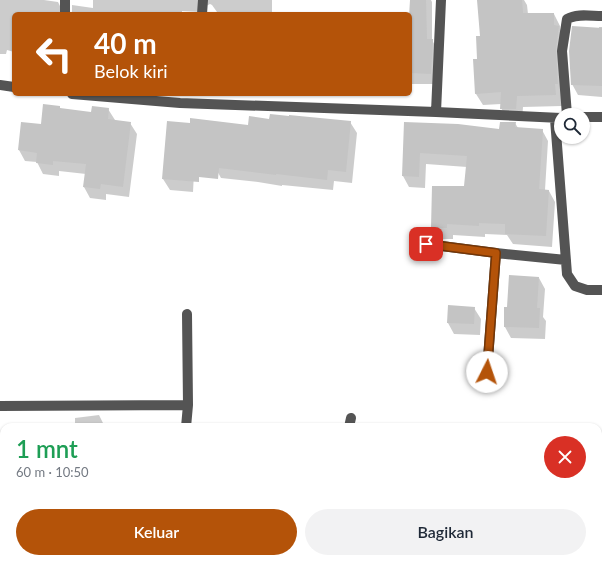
<!DOCTYPE html>
<html lang="id">
<head>
<meta charset="utf-8">
<style>
	:root { --surface:#fff; --page:#f2f2f3; --text:#1f2937; --muted:#747a83; --accent:#b45309 }
	body { margin:0; font-family:Lato,sans-serif; background:var(--page); color:var(--text); height:100vh; display:flex; flex-direction:column; font-size:15px; white-space:nowrap }
	* { box-sizing:border-box; margin:0 }
	p { font-size:13px; color:var(--muted) }
	.icon { flex:none; width:22px; height:22px; fill:none; stroke:currentColor; stroke-width:2; stroke-linecap:round; stroke-linejoin:round }
	.map { position:relative; flex:1; overflow:hidden }
	.drawer { position:absolute; left:0px; top:423px; width:602px; height:140px; display:flex; flex-direction:column; background:var(--surface); border-radius:12px 12px 0 0; box-shadow:0 1px 3px #0004 }
	.drawer>* { flex:none }
	.hud { position:absolute; left:12px; top:12px; width:400px; height:84px; border-radius:6px; box-shadow:0 1px 3px #0004; background:#b45309; color:#fff; overflow:hidden }
	.controls { position:absolute; left:554px; top:108px; display:grid; gap:8px }
	.controls a { display:grid; place-items:center; width:36px; height:36px; border-radius:50%; background:var(--surface); box-shadow:0 1px 3px #0004; font-size:20px }
	.pin { position:absolute; display:grid; place-items:center; width:34px; height:34px; color:#fff; margin:-17px; border-radius:8px; box-shadow:0 2px 6px #0006 }
	.me { position:absolute; width:44px; margin:-22px; rotate:4deg; stroke-linejoin:round; filter:drop-shadow(0 0 3px #0008) }
	.turn { display:flex; align-items:center; gap:14px; height:84px; padding:0 16px; font-size:18px }
	.turn .icon { width:52px; height:52px; stroke-width:2.5 }
	.turn b { display:block; font-size:28px; line-height:34px }
	.round { display:grid; place-items:center; flex:none; width:42px; height:42px; border-radius:21px; background:var(--page) }
	.headline { display:flex; align-items:center; justify-content:space-between; height:68px; padding:0 16px }
	h1 { font-size:24px; font-weight:600; line-height:30px; color:#1e9e55 }
	.cta { display:flex; gap:8px; margin-top:auto; padding:8px 16px }
	.cta a { flex:1; height:46px; border-radius:24px; background:var(--accent); color:#fff; font-size:16px; font-weight:600; line-height:46px; text-align:center }
	.cta a+a { background:var(--page); color:var(--text) }
	.map>svg:first-child { display:block }
	.shadow { fill:#0003 }
	.building { fill:#c4c4c4 }
	.lines { fill:none; stroke-linecap:round; stroke-linejoin:round }
	.minor { stroke:#545454; stroke-width:10 }
	.route-casing { stroke:#753606; stroke-width:10 }
	.route { stroke:#b45309; stroke-width:7 }
</style>
</head>
<body>
<div class="map">
<svg width="602" height="563" viewBox="0 0 602 563">
	<rect width="100%" height="100%" fill="#fff"/>
	<path class="shadow" d="M0 0H44L58 2 64 14H14V52L7 50 6 54H0Z
		M93 0H272V14H217V12L212 5 210 4 204 7 202 12 182 11V14H72V5L93 8Z
		M410 0H431L432 2V40L438 51 437 84H410V14H405H409Z
		M478 0H524L527 5 528 14H554L560 26V29L565 38 562 106 523 107 522 120H508L501 108V104L483 105 476 94 478 59 482 37Z
		M599 27H602V97L578 95 572 84 599 29Z
		M337 94H355V96L338 95Z
		M59 107 61 109 92 113 108 109 115 120 114 121 130 123 137 134 129 197 106 194V200L90 198 84 187 86 174 59 171V176L43 174 37 162 25 161 19 150Z
		M270 120 350 122 357 133 352 183 334 181 333 190 282 185V186L258 182 221 178 215 167 249 126Z
		M405 123 500 130 515 123 518 128 542 130 548 141 545 190 549 191 555 202 552 247 513 244 507 235 485 234V237L453 235V239H439L432 228 465 187 467 167 426 164 425 188 409 187 403 176Z
		M196 135 193 192 170 190 163 179Z
		M539 278 545 289 543 317 546 321 545 339 511 338 505 327 508 308Z
		M474 308 481 319 480 335 454 334 448 323Z
		M99 415 105 427H75V418Z
		M0 444H4V501H1L2 508H0Z
		M253 559H319L320 560 319 563H255Z"/>
	<path class="building" d="M410 0H426L427 39H433L431 74 410 73Z
		M477 0H522L523 13H554V25L559 26 556 50 558 84H555L556 95 517 96 516 109H500L501 92 475 94 473 59H477L476 36H480Z
		M572 26 602 28V86L571 85 569 51Z
		M43 104 60 106V108L91 112 92 106 109 108 108 119 131 122 123 187 101 184 100 189 83 187 86 164 53 161V165L36 163 37 153 18 150 21 122 41 124Z
		M270 114 289 116V115L351 121 346 172 328 170 327 180 276 174V175L219 168 218 179 199 177V182L162 179 167 121 190 123V118L248 125 249 116 269 119Z
		M404 122 458 124 499 129 500 122H516L515 127 543 129 539 189 549 190 546 236 505 234V224L479 223V226L447 224V228H431L432 186H464L467 156 420 153 419 177 402 176Z
		M509 275 539 277 537 308H540L539 328 504 327V307H507Z
		M448 305 475 307 474 324 447 323Z"/>
	<g class="lines">
		<path class="minor" d="M65 0V14
			M202 14 203 0
			M0 85 14 87
			M72 94 180 103 436 112 561 118
			M436 112 441 0
			M567 115 562 51 567 19C577 13 591 16 602 16
			M583 117H602
			M555 119 567 274 575 286 587 290H602
			M426 244 496 253 566 260
			M487 372 496 253
			M0 406 188 405
			M186 427 188 405 187 314
			M349 427 351 418
			M0 525H4
			M168 559V563
			M330 563 331 559"/>
	</g>
	<g class="lines">
		<g class="route-casing">
			<path id="route" d="M426 244 496 253 487 372"/>
		</g>
		<use href="#route" class="route"/>
	</g>
</svg>
<div class="controls">
<a><svg class="icon" aria-label="search" viewBox="0 0 24 24"><circle cx="10" cy="10" r="6"/><path d="M15 15l6 6"/></svg></a>
</div>
<div class="pin" style="left:426px;top:244px;background:#d93025"><svg class="icon" aria-label="arrive" viewBox="0 0 24 24"><path d="M6 21V4h12l-3 4 3 4H6"/></svg></div>
<svg class="me" style="left:487px;top:372px" viewBox="-20 -20 40 40"><circle r="19" fill="#fff"/><path d="M0-13L10 11 0 6-10 11z" fill="#b45309"/></svg>
<div class="hud">
<div class="turn"><svg class="icon" aria-label="left" viewBox="0 0 24 24"><path d="M17 20v-9H6M10 6l-5 5 5 5"/></svg><div><b>40 m</b>Belok kiri</div></div>
</div>
<section class="drawer">
<div class="headline"><div><h1>1 mnt</h1><p>60 m · 10:50</p></div><a class="round" style="background:#d93025;color:#fff"><svg class="icon" aria-label="close" viewBox="0 0 24 24"><path d="M6 6l12 12M18 6L6 18"/></svg></a></div>
<div class="cta"><a>Keluar</a><a>Bagikan</a></div>
</section>
</div>
</body>
</html>
